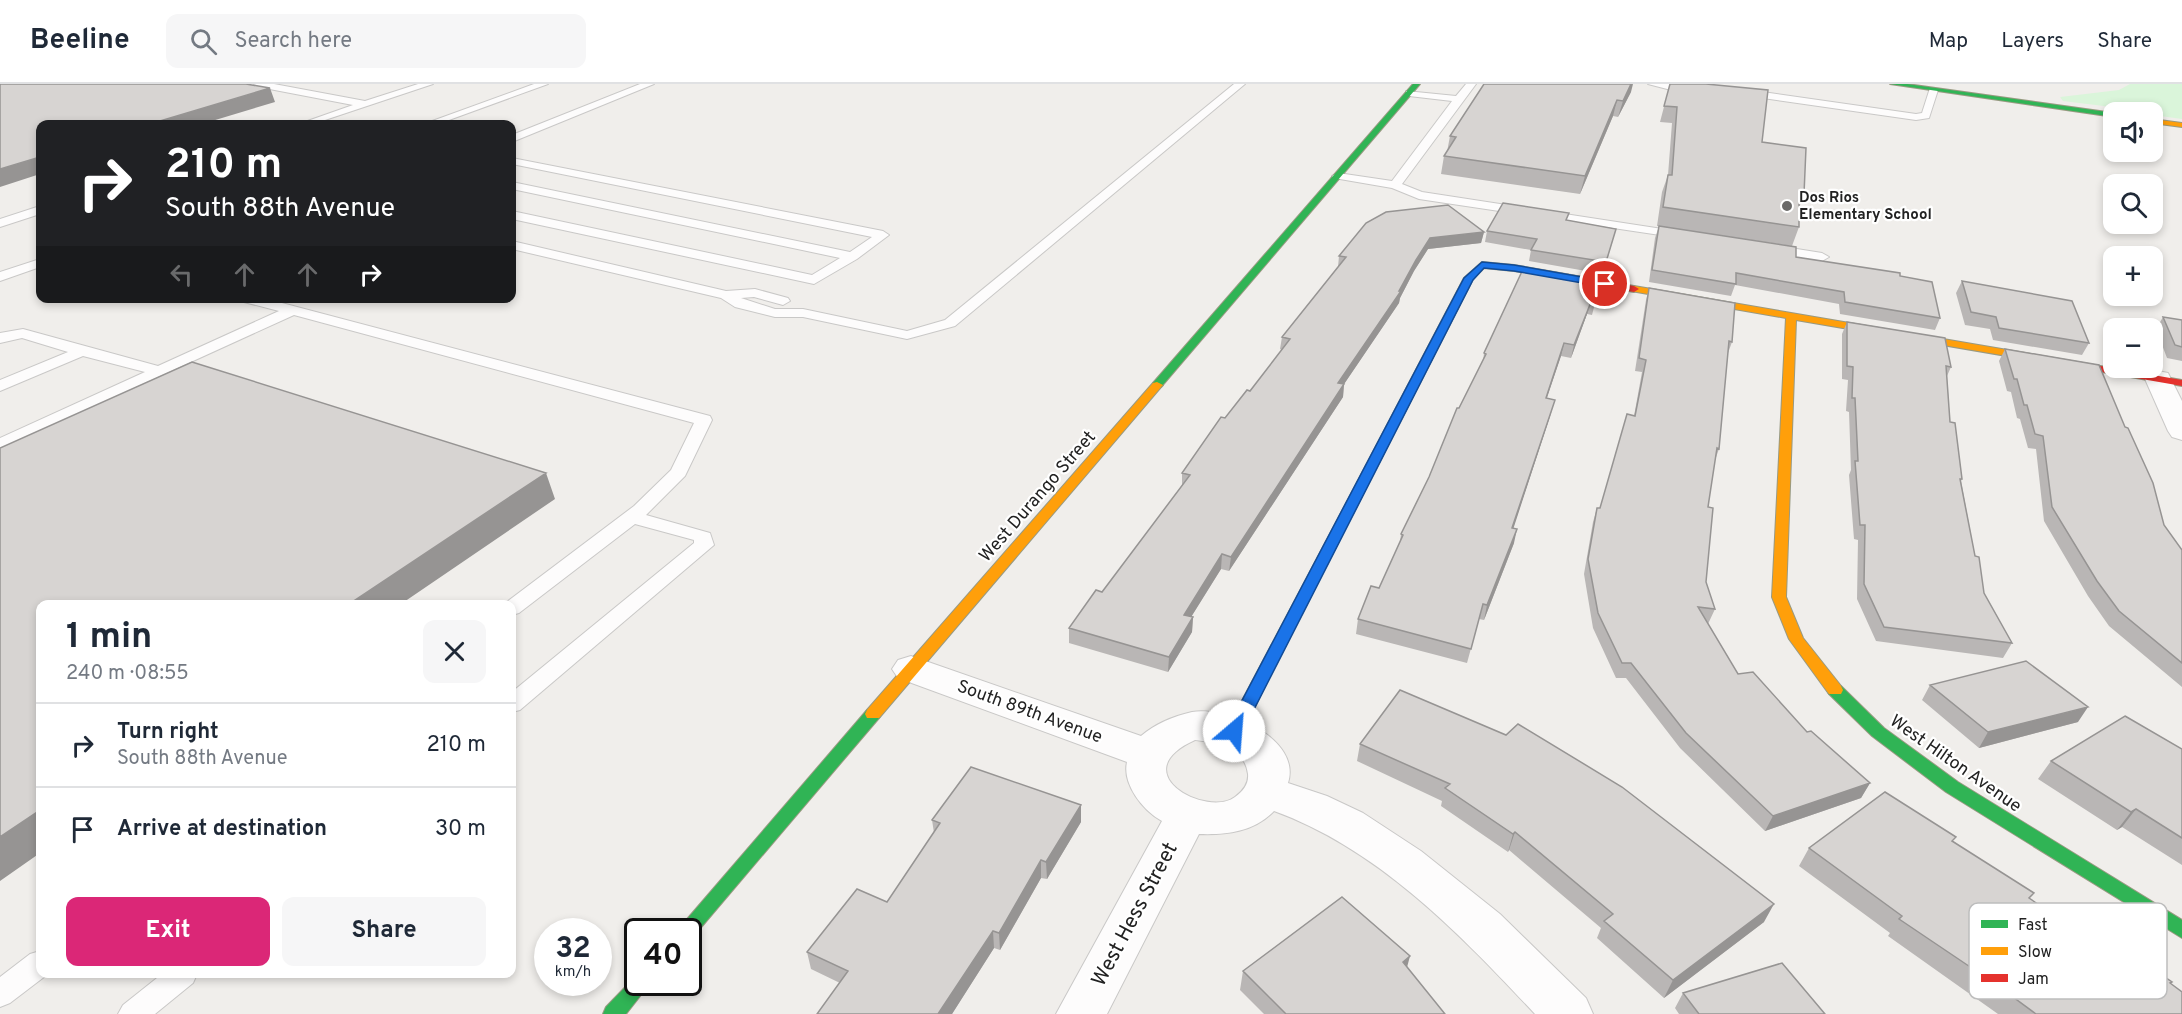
<!DOCTYPE html>
<html lang="en">
<head>
<meta charset="utf-8">
<style>
	:root { --surface:#fff; --page:#f6f6f7; --text:#1f2937; --muted:#747a83; --line:#e0e1e3; --accent:#db2777 }
	body { margin:0; font-family:Overpass,sans-serif; background:var(--page); color:var(--text); height:100vh; display:flex; flex-direction:column; font-size:22px; white-space:nowrap }
	* { box-sizing:border-box; margin:0 }
	p { font-size:20px; color:var(--muted) }
	.icon { flex:none; width:33px; height:33px; fill:none; stroke:currentColor; stroke-width:2; stroke-linecap:round; stroke-linejoin:round }
	.map { position:relative; flex:1; overflow:hidden }
	.sheet { position:absolute; left:36px; top:516px; width:480px; height:378px; display:flex; flex-direction:column; background:var(--surface); border-radius:12px; box-shadow:0 3px 9px #0003 }
	.sheet>* { flex:none }
	.banner { position:absolute; left:36px; top:36px; width:480px; height:183px; border-radius:12px; box-shadow:0 3px 9px #0003; background:#202124; color:#fff; overflow:hidden }
	.controls { position:absolute; left:2103px; top:18px; display:grid; gap:12px }
	.controls a { display:grid; place-items:center; width:60px; height:60px; border-radius:12px; background:var(--surface); box-shadow:0 3px 9px #0003; font-size:30px }
	.speed { position:absolute; left:534px; top:834px; display:flex; gap:12px; font-size:30px; font-weight:700; text-align:center }
	.speed>* { display:grid; place-content:center; width:78px; height:78px; border-radius:50%; background:var(--surface); box-shadow:0 3px 9px #0003; line-height:1 }
	.speed small { font-size:15px; font-weight:400 }
	.speed .limit { border:3px solid #111; border-radius:9px; background:#fff; color:#111 }
	.pin { position:absolute; display:grid; place-items:center; width:51px; height:51px; color:#fff; margin:-26px; border:3px solid #fff; border-radius:50%; box-shadow:0 2px 6px #0007 }
	.me { position:absolute; width:66px; margin:-33px; rotate:27deg; stroke-linejoin:round; filter:drop-shadow(0 0 4px #0008) }
	.turn { display:flex; align-items:center; gap:21px; height:126px; padding:0 30px; font-size:27px }
	.turn .icon { width:78px; height:78px; stroke-width:2.5 }
	.turn b { display:block; font-size:42px; line-height:51px }
	.lanes { display:flex; align-items:center; height:57px; padding:0 30px; background:#0003; justify-content:center; gap:30px; direction:ltr }
	.lanes .off { opacity:.35 }
	.round { display:grid; place-items:center; flex:none; width:63px; height:63px; border-radius:12px; background:var(--page) }
	.headline { display:flex; align-items:center; justify-content:space-between; height:102px; padding:0 30px }
	h1 { font-size:36px; font-weight:700; line-height:45px }
	.primary-button { display:flex; gap:12px; margin-top:auto; padding:12px 30px }
	.primary-button a { flex:1; height:69px; border-radius:12px; background:var(--accent); color:#fff; font-size:24px; font-weight:700; line-height:69px; text-align:center }
	.primary-button a+a { background:var(--page); color:var(--text) }
	ul { padding:0; list-style:none }
	li { display:flex; align-items:center; gap:18px; height:84px; padding:0 30px; border-top:2px solid var(--line) }
	li div { flex:1 }
	li b { display:block; font-size:22px }
	li em { font-style:normal }
	header { display:flex; align-items:center; gap:36px; box-sizing:border-box; height:84px; padding:0 30px; background:var(--surface); border-bottom:2px solid var(--line) }
	header strong { font-size:28px }
	nav { display:flex; gap:33px; margin-inline-start:auto; font-size:21px }
	.search { width:420px; height:54px; background:var(--page); display:flex; align-items:center; gap:15px; box-sizing:border-box; padding:0 21px; border-radius:12px; color:var(--muted); font-size:22px }
	.map>svg:first-child { display:block }
	.park { fill:#daf5da }
	.lines { fill:none; stroke-linecap:round; stroke-linejoin:round }
	.lane-casing { stroke:#c9c8c7; stroke-width:2 }
	.street-casing { stroke:#c9c8c7; stroke-width:2 }
	.fast-casing { stroke:#999a82; stroke-width:2 }
	.slow-casing { stroke:#999a82; stroke-width:2 }
	.jam-casing { stroke:#999a82; stroke-width:2 }
	.lane { fill:#fdfcfc; fill-rule:evenodd }
	.street { fill:#fdfcfc; fill-rule:evenodd }
	.fast { fill:#30b455; fill-rule:evenodd }
	.slow { fill:#ff9f0a; fill-rule:evenodd }
	.jam { fill:#e5322d; fill-rule:evenodd }
	.wall { fill:#b9b6b5 }
	.shaded-wall { fill:#969493 }
	.building { fill:#d7d4d2; stroke:#969493; stroke-width:1.5 }
	.route { fill:#1a73e8; stroke:#114b97; stroke-width:1.5 }
	.poi-dot { fill:#6a6968; stroke:#fff; stroke-width:2 }
	.labels { text-anchor:middle; stroke-width:4.5; stroke-linejoin:round; paint-order:stroke }
	.far-poi-label { font-size:15px; font-weight:bold; fill:#222; stroke:#fff; text-anchor:start }
	.street-label { font-size:18px; fill:#222; stroke:#fff }
	.near-street-label { font-size:21px; fill:#222; stroke:#fff }
	.key { fill:#fff; stroke:#bdbdbd; stroke-width:1.5 }
	.key-label { font-size:16px; fill:#222 }
</style>
</head>
<body>
<header>
<strong>Beeline</strong>
<div class="search"><svg class="icon" aria-label="search" viewBox="0 0 24 24"><circle cx="10" cy="10" r="6"/><path d="M15 15l6 6"/></svg>Search here</div>
<nav><a>Map</a><a>Layers</a><a>Share</a></nav>
</header>
<div class="map">
<svg width="2182" height="930" viewBox="0 0 2182 930">
	<rect width="100%" height="100%" fill="#f0eeeb"/>
	<path class="park" d="M2130 0H2182V35L2153 31 2152 28 2063 17 2060 13 2119 6Z"/>
	<g class="lines">
		<g class="lane-casing">
			<path id="lane" d="M254 0H274L365 17 418 0H433L313 40H299L353 21 259 3Z
				M534 0H548L438 40H424Z
				M640 0H654L512 58V51Z
				M1234 0H1245L955 242 907 255 803 233H775L735 223 721 214 512 165V157L726 207 755 205 788 214 790 217 783 221 754 213 741 214 775 225H803L907 247 945 236Z
				M1466 0H1476L1402 100 1422 108 1682 148 1687 149 1688 152 1687 155 1419 115 1392 104 1334 94 1332 92 1338 89 1392 97 1452 17 1409 12 1406 11V7L1456 12Z
				M1648 0H1697L1693 5 1675 7Z
				M1930 4 1938 6 1929 34 1916 36 1742 11 1737 8 1742 5 1916 30 1922 29Z
				M512 74 883 147 889 151 857 175 814 200 512 135V127L812 191 840 174 512 105V98L850 168 872 153 512 80Z
				M40 122V130L0 143V135Z
				M1771 161 1822 169 1829 173 1822 177 1766 168 1764 165Z
				M40 175V183L0 197V188Z
				M238 214H263L710 332 712 336 685 392 646 431 710 449 714 461 520 626 512 628V608L694 459V456L635 440 519 529 512 531V520H504L634 422 671 386 694 339 294 231 0 365V354L145 288 83 272 0 307V296L68 268 22 254 0 259V249L23 245 158 282 279 227 240 217Z
				M40 867V890H48L10 919 0 923V893L30 870Z
				M162 890H197L193 899 155 930H118L123 921Z"/>
		</g>
		<g class="street-casing">
			<path id="street" d="M2158 287 2168 289 2182 317V356L2172 353 2168 347 2145 295 2148 289Z
				M911 572 1141 652C1155 640 1174 632 1192 628 1227 622 1302 655 1288 699L1327 712 1363 729 1421 767 1500 830 1586 914 1593 930H1535C1461 851 1379 765 1274 727 1254 748 1226 751 1199 750L1107 930H1056L1162 737C1143 727 1122 700 1127 678L898 594 892 585 898 576ZM1195 656C1218 659 1244 662 1248 690 1249 700 1243 707 1235 713 1207 734 1122 689 1195 656Z"/>
		</g>
		<g class="fast-casing">
			<path id="fast" d="M1413 0H1420L1161 303H1153V299Z
				M1890 0H1907L2114 29V33Z
				M1835 601 1841 602 1884 644 1958 698 2182 836V854L1946 708 1872 652 1829 610 1827 606 1829 602Z
				M873 624 879 626 881 630 879 634 692 854 688 855V848H676L867 626Z
				M638 890V898H651L626 930H603L606 923Z"/>
		</g>
		<g class="slow-casing">
			<path id="slow" d="M2152 35 2182 39V43L2152 39Z
				M1634 202 2048 273 2053 276 2048 279 1796 236 1786 513 1803 554 1841 602 1843 606 1841 610H1829L1789 555 1772 513 1786 234 1631 207 1629 205Z
				M1157 298 1163 301 1161 303 879 634H867L865 630 867 626 1153 299Z
				M1357 406 1363 410 1242 647 1240 651 1234 653 1228 651 1226 647 1351 410Z"/>
		</g>
		<g class="jam-casing">
			<path id="jam" d="M1482 178 1514 181 1634 202 1639 205 1634 208 1514 187 1484 184 1473 195 1363 410 1357 414 1353 413 1351 410 1464 194Z
				M2048 273 2182 296V302L2044 278 2043 276Z"/>
		</g>
		<use href="#lane" class="lane"/>
		<use href="#street" class="street"/>
		<use href="#fast" class="fast"/>
		<use href="#slow" class="slow"/>
		<use href="#jam" class="jam"/>
	</g>
	<path class="wall" d="M1670 0 1762 58 1804 110 1799 124V143L1792 162 1657 142 1662 108 1668 91 1672 39 1660 38Z
		M1631 8 1618 33 1613 32 1580 110 1441 90 1444 72 1447 68 1450 52Z
		M1567 136 1616 145 1603 190 1529 177 1531 166 1485 158 1487 147Z
		M1659 142 1796 173 1900 192 1940 234 1935 246 1840 230 1839 220 1735 201 1731 212 1649 198 1655 154Z
		M1484 148 1481 159 1428 165 1414 187 1400 214 1399 219 1344 300 1343 313 1229 487 1221 485 1191 533H1193L1192 548 1168 588 1069 559V544L1102 508 1182 402V389L1225 334 1250 307 1282 266 1280 265 1282 253 1338 183 1339 172Z
		M1601 196 1592 231 1587 230 1571 274 1561 272 1547 314 1551 329 1513 444 1514 459 1484 536 1479 535 1467 579 1356 550 1358 535 1379 504 1400 458 1401 450 1429 393 1459 324 1483 278 1484 269Z
		M1962 197 2089 259 2082 271 1993 256 1990 245 1965 241 1956 209Z
		M1649 204 1732 258 1728 269 1719 365 1715 376 1708 423 1706 498 1715 525 1708 540 1738 590 1807 648 1870 699 1861 714 1765 747 1680 664 1626 594H1616L1593 544 1584 490 1593 438 1597 424H1600L1634 332 1642 288 1635 287 1646 216Z
		M2163 233 2182 236V277L2167 274 2156 245Z
		M1847 238 1951 283 1947 292 1950 338 1962 395 1961 397 1975 472 1984 509 2012 559 2003 574 1876 557 1857 515 1858 456 1854 455 1849 391 1851 386 1849 328 1846 327 1848 296 1842 295V250Z
		M2005 265 2164 441 2182 466V603L2109 542 2088 512 2044 437 2036 365 2028 364 2020 335 2017 334 2011 308 2007 307 1999 277Z
		M1930 601 2078 638 1979 664 1922 616Z
		M1360 660 1764 838 1664 914 1597 854 1601 844 1509 766 1508 768 1441 722 1442 717 1357 677Z
		M2182 665V781L2122 743 2117 746 2038 695 2051 677Z
		M1081 721V738L1047 795 1041 794 1000 866 994 864 952 930H817L840 899 811 885 807 868 887 818 934 749 932 736Z
		M1953 757 2030 815 2106 867 2170 899 2182 930H1998L1888 852 1890 849 1799 782 1809 764Z
		M1407 883 1445 930H1264L1240 906 1243 887Z
		M1683 909 1825 930H1679L1675 924Z"/>
	<path class="shaded-wall" d="M1631 0H1633L1631 8 1618 33 1623 17Z
		M270 4 275 18 202 40H150Z
		M1617 16 1613 32 1580 110 1585 92Z
		M40 73V90L0 103V85Z
		M1484 148 1481 159 1428 165 1414 187 1400 214 1399 219 1336 312 1338 299 1399 207 1416 176 1430 154Z
		M1591 218 1587 230 1571 274 1574 261Z
		M1564 259 1561 272 1542 327 1546 314Z
		M1344 300 1343 313 1229 487 1231 473Z
		M1555 316 1551 329 1509 458 1512 444Z
		M546 389 555 415 401 520H349Z
		M1517 445 1514 459 1484 536 1487 521Z
		M1222 470 1221 485 1183 546 1184 531Z
		M1193 533 1192 548 1168 588 1169 573Z
		M2088 623 2078 638 1979 664 1988 648Z
		M1870 699 1861 714 1765 747 1773 732Z
		M1081 721V738L1047 795 1046 778Z
		M2136 725 2122 743 2117 746 2131 728Z
		M40 726V769L0 797V753Z
		M1515 748 1509 766 1508 768 1513 750Z
		M1041 776V794L1000 866 999 849Z
		M1774 820 1764 838 1664 914 1673 896Z
		M993 847 994 864 952 930H938Z
		M1410 872 1405 891 1403 878Z"/>
	<path class="building" d="M0 0H246L270 4 150 40H40V73L0 85Z
		M1484 0H1631L1623 17 1617 16 1585 92 1444 72 1456 53 1450 52Z
		M1670 0H1706L1768 6 1762 58 1806 64 1804 110 1799 109V143L1663 123 1668 91H1672L1677 23 1664 22Z
		M1503 119 1569 129 1566 136 1616 145 1606 178 1531 166 1537 155 1487 147Z
		M1448 121 1484 148 1430 154 1416 176 1399 207H1401L1338 299 1344 300 1231 473 1222 470 1184 531 1193 533 1169 573 1069 544 1096 506 1102 508 1190 391 1182 389 1221 333 1225 334 1247 306 1250 307 1290 255 1282 253 1346 173 1339 172 1366 139 1386 128Z
		M1659 142 1796 163V173L1900 189V192L1932 198 1940 234 1845 218 1844 208 1736 189V200L1652 186Z
		M1524 183 1601 196 1595 219 1591 218 1574 261 1564 259 1546 314 1555 316 1512 444 1517 445 1487 521 1483 520 1471 565 1358 535 1371 502 1379 504 1403 451 1401 450 1429 393 1457 324H1459L1486 270 1484 269Z
		M1962 197 2072 217 2089 259 1999 244 1996 233 1971 228Z
		M1649 204 1735 219 1732 258 1729 257 1719 365 1717 364 1708 423 1713 424 1706 498 1715 525 1698 523 1738 590 1753 588 1807 648 1811 647 1870 699 1773 732 1686 649 1631 579H1622L1598 529 1588 475 1597 424H1600L1627 330 1635 332 1646 276 1639 274Z
		M2163 233 2182 236V263L2175 261Z
		M1847 238 1945 254 1951 283 1946 282 1950 338 1955 339 1962 395H1960L1975 472 1979 473 1984 509 2012 559 1884 543 1864 500 1865 441H1860L1855 377H1858L1855 314H1852L1853 283 1847 282Z
		M2005 265 2099 281 2125 343 2128 344 2153 399 2164 441 2182 466V579L2119 527 2097 497 2052 423 2043 352 2035 350 2027 321H2024L2017 295H2014Z
		M192 278 546 389 349 520H40V726L0 753V364Z
		M2026 577 2088 623 1988 648 1930 601Z
		M1400 606 1506 651 1518 640 1622 703 1774 820 1673 896 1604 837 1613 830 1515 748 1513 750 1445 704 1450 700 1360 660Z
		M2125 632 2182 665V754L2136 725 2131 728 2051 677Z
		M971 683 1081 721 1046 778 1041 776 999 849 993 847 938 930H817L848 887 807 868 857 805 887 818 940 739 932 736Z
		M1885 708 1956 753 1952 757 2034 809 2029 814 2106 867 2115 860 2172 898 2170 899 2182 908V930H2036L1994 899 1899 835 1902 832 1809 764Z
		M1342 813 1410 872 1403 878 1445 930H1286L1243 887Z
		M1782 879 1825 930H1699L1683 909Z"/>
	<path class="route" d="M1482 178 1514 181 1605 197 1610 200 1605 203 1514 187 1484 184 1473 196 1243 647 1240 651H1229L1226 647 1464 194Z"/>
	<circle class="poi-dot" cx="1787" cy="122" r="6"/>
	<g class="labels">
		<g class="far-poi-label">
			<text x="1799" y="118">Dos Rios<tspan x="1799" dy="17">Elementary School</tspan></text>
		</g>
		<g class="street-label">
			<text transform="translate(1037 412) rotate(-49)" y="6">West Durango Street</text>
			<text transform="translate(1030 627) rotate(20)" y="6">South 89th Avenue</text>
			<text transform="translate(1956 679) rotate(35)" y="6">West Hilton Avenue</text>
		</g>
		<g class="near-street-label">
			<text transform="translate(1134 830) rotate(-62)" y="7">West Hess Street</text>
		</g>
	</g>
	<rect x="1969" y="819" width="198" height="96" rx="9" class="key"/>
	<rect x="1981" y="836" width="27" height="8" fill="#30b455"/>
	<rect x="1981" y="863" width="27" height="8" fill="#ff9f0a"/>
	<rect x="1981" y="890" width="27" height="8" fill="#e5322d"/>
	<g class="key-label">
		<text x="2018" y="846">Fast</text>
		<text x="2018" y="873">Slow</text>
		<text x="2018" y="900">Jam</text>
	</g>
</svg>
<div class="controls">
<a><svg class="icon" aria-label="sound" viewBox="0 0 24 24"><path d="M4 9h4l5-4v14l-5-4H4zM17 9q2 3 0 6"/></svg></a>
<a><svg class="icon" aria-label="search" viewBox="0 0 24 24"><circle cx="10" cy="10" r="6"/><path d="M15 15l6 6"/></svg></a>
<a>+</a>
<a>−</a>
</div>
<div class="speed"><div>32<small>km/h</small></div><div class="limit">40</div></div>
<div class="pin" style="left:1605px;top:200px;background:#d93025"><svg class="icon" aria-label="arrive" viewBox="0 0 24 24"><path d="M6 21V4h12l-3 4 3 4H6"/></svg></div>
<svg class="me" style="left:1234px;top:647px" viewBox="-20 -20 40 40"><circle r="19" fill="#fff"/><path d="M0-13L10 11 0 6-10 11z" fill="#1a73e8"/></svg>
<div class="banner">
<div class="turn"><svg class="icon" aria-label="right" viewBox="0 0 24 24"><path d="M7 20v-9h11M14 6l5 5-5 5"/></svg><div><b>210 m</b>South 88th Avenue</div></div>
<div class="lanes"><svg class="icon off" aria-label="left" viewBox="0 0 24 24"><path d="M17 20v-9H6M10 6l-5 5 5 5"/></svg><svg class="icon off" aria-label="ahead" viewBox="0 0 24 24"><path d="M12 20V5M6 11l6-6 6 6"/></svg><svg class="icon off" aria-label="ahead" viewBox="0 0 24 24"><path d="M12 20V5M6 11l6-6 6 6"/></svg><svg class="icon" aria-label="right" viewBox="0 0 24 24"><path d="M7 20v-9h11M14 6l5 5-5 5"/></svg></div>
</div>
<section class="sheet">
<div class="headline"><div><h1>1 min</h1><p>240 m · 08:55</p></div><a class="round"><svg class="icon" aria-label="close" viewBox="0 0 24 24"><path d="M6 6l12 12M18 6L6 18"/></svg></a></div>
<ul>
<li><svg class="icon" aria-label="right" viewBox="0 0 24 24"><path d="M7 20v-9h11M14 6l5 5-5 5"/></svg><div><b>Turn right</b><p>South 88th Avenue</p></div><em>210 m</em></li>
<li><svg class="icon" aria-label="arrive" viewBox="0 0 24 24"><path d="M6 21V4h12l-3 4 3 4H6"/></svg><div><b>Arrive at destination</b></div><em>30 m</em></li>
</ul>
<div class="primary-button"><a>Exit</a><a>Share</a></div>
</section>
</div>
</body>
</html>
